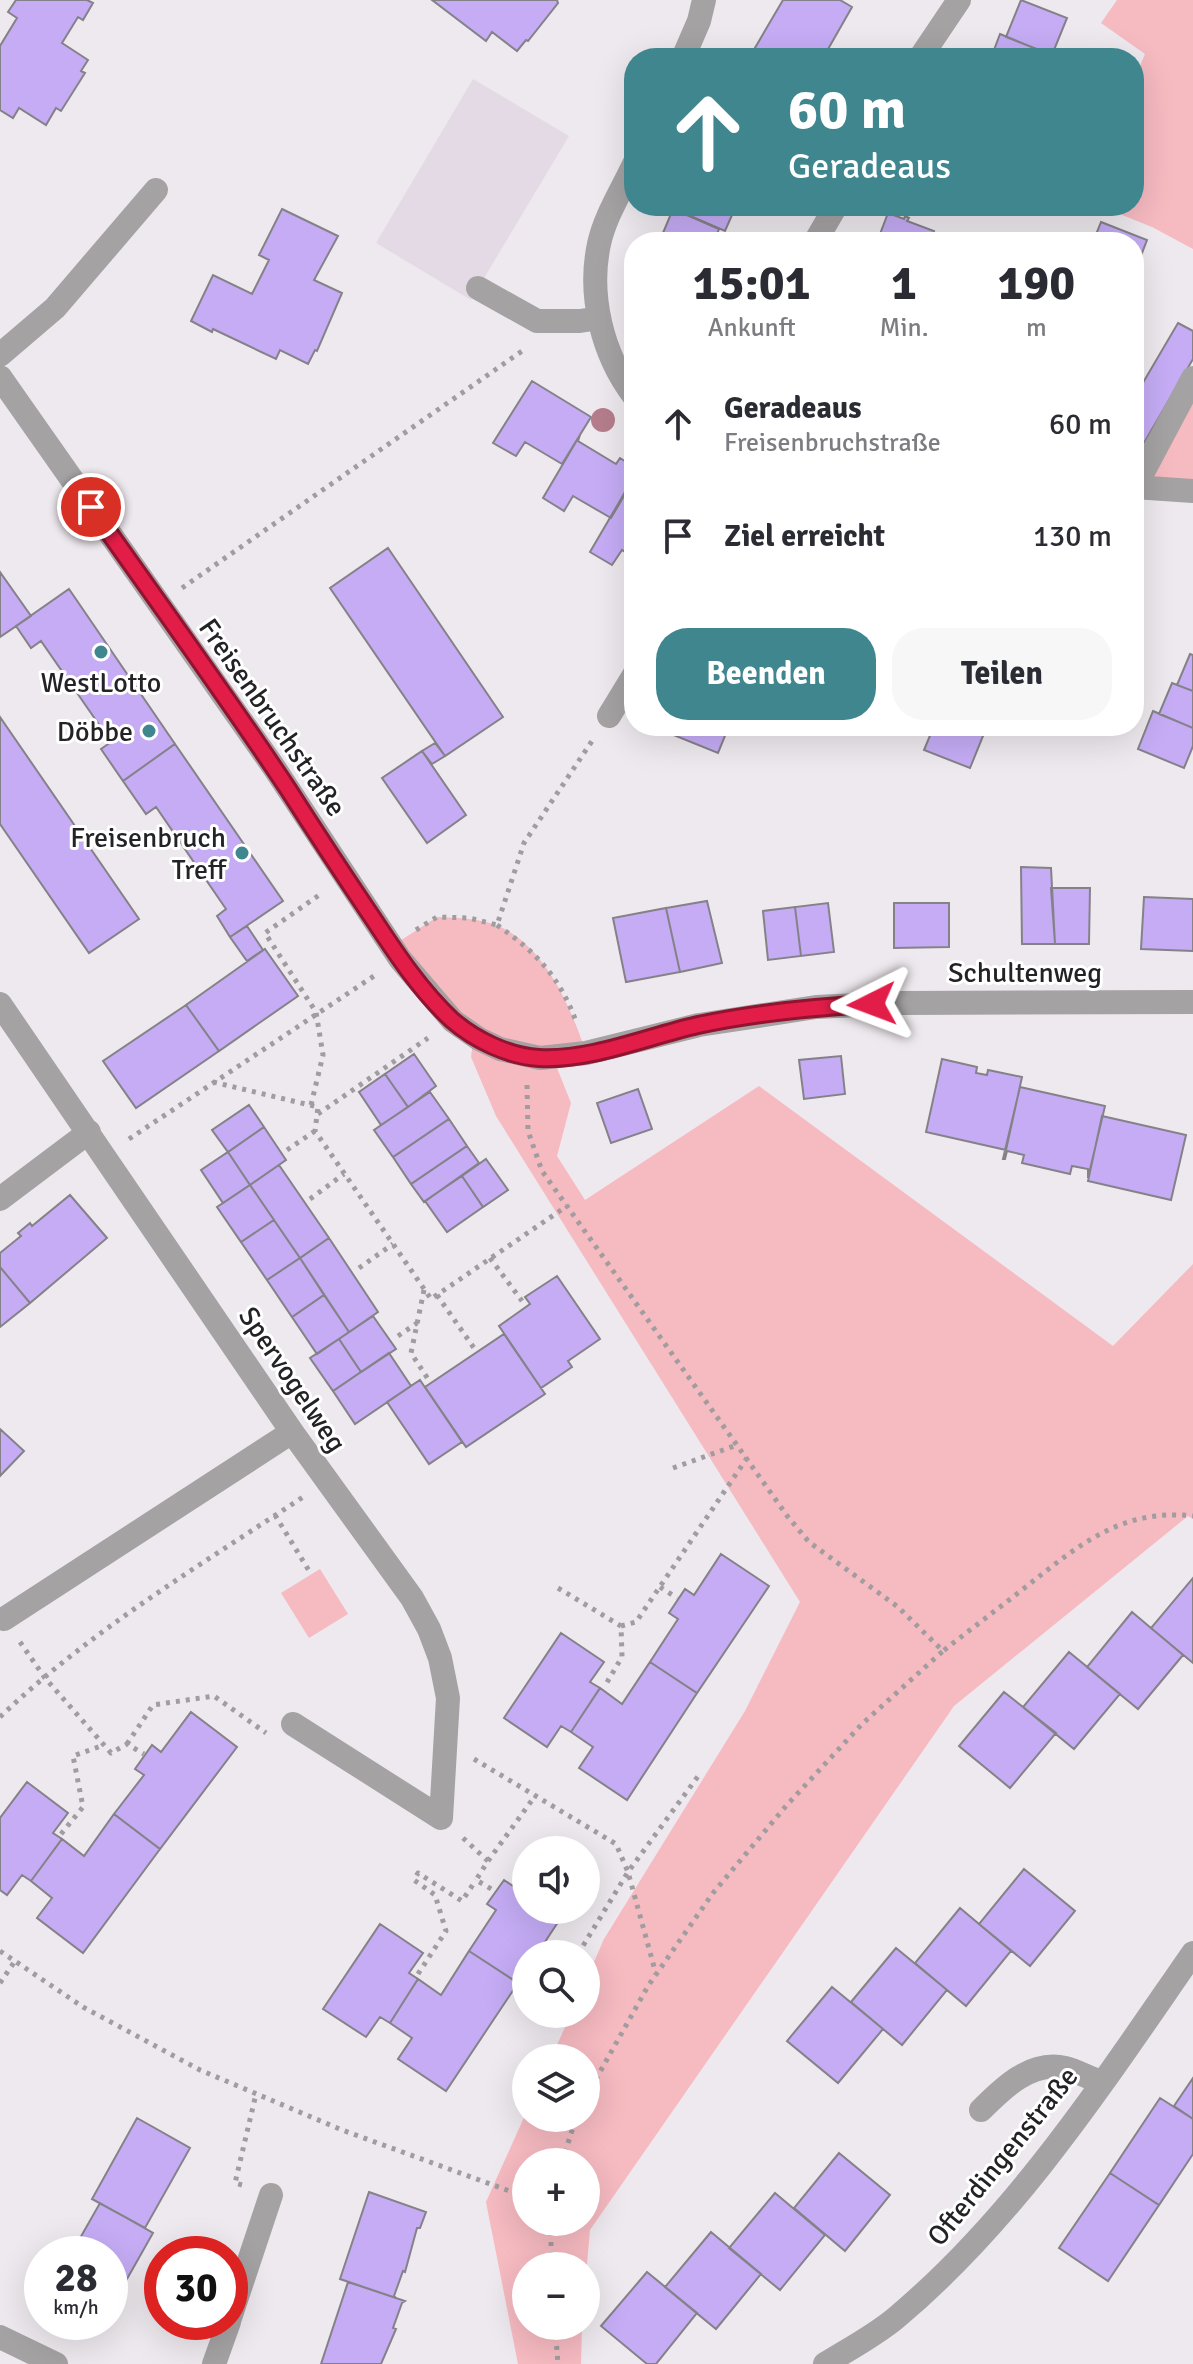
<!DOCTYPE html>
<html lang="de">
<head>
<meta charset="utf-8">
<style>
	:root { --surface:#fff; --page:#f7f7f7; --text:#2b2b33; --muted:#7c7c81; --accent:#3f868f }
	body { margin:0; font-family:Signika,sans-serif; background:var(--page); color:var(--text); height:100vh; display:flex; flex-direction:column; font-size:30px; white-space:nowrap }
	* { box-sizing:border-box; margin:0 }
	p { font-size:26px; color:var(--muted) }
	.icon { flex:none; width:44px; height:44px; fill:none; stroke:currentColor; stroke-width:2; stroke-linecap:round; stroke-linejoin:round }
	.map { position:relative; flex:1; overflow:hidden }
	.details { position:absolute; left:624px; top:232px; width:520px; height:504px; display:flex; flex-direction:column; background:var(--surface); border-radius:32px; box-shadow:0 8px 32px #0002 }
	.details>* { flex:none }
	.top-card { position:absolute; left:624px; top:48px; width:520px; height:168px; border-radius:32px; box-shadow:0 8px 32px #0002; background:#3f868f; color:#fff; overflow:hidden }
	.buttons { position:absolute; left:512px; top:1836px; display:grid; gap:16px }
	.buttons a { display:grid; place-items:center; width:88px; height:88px; border-radius:50%; background:var(--surface); box-shadow:0 8px 32px #0002; font-size:40px }
	.speed { position:absolute; left:24px; top:2236px; display:flex; gap:16px; font-size:40px; font-weight:700; text-align:center }
	.speed>* { display:grid; place-content:center; width:104px; height:104px; border-radius:50%; background:var(--surface); box-shadow:0 8px 32px #0002; line-height:1 }
	.speed small { font-size:20px; font-weight:400 }
	.speed .limit { border:12px solid #d22; background:#fff; color:#111 }
	.pin { position:absolute; display:grid; place-items:center; width:68px; height:68px; color:#fff; margin:-34px; border:4px solid #fff; border-radius:50%; box-shadow:0 2px 8px #0007 }
	.me { position:absolute; width:88px; margin:-44px; rotate:267deg; stroke-linejoin:round; filter:drop-shadow(0 0 6px #0008) }
	.turn { display:flex; align-items:center; gap:28px; height:168px; padding:0 32px; font-size:36px }
	.turn .icon { width:104px; height:104px; stroke-width:2.5 }
	.turn b { display:block; font-size:56px; line-height:68px }
	.eta { display:flex; justify-content:space-evenly; align-items:center; height:136px; text-align:center }
	.eta b { font-size:48px; font-weight:700; line-height:56px }
	.action { display:flex; gap:16px; margin-top:auto; padding:16px 32px }
	.action a { flex:1; height:92px; border-radius:32px; background:var(--accent); color:#fff; font-size:32px; font-weight:700; line-height:92px; text-align:center }
	.action a+a { background:var(--page); color:var(--text) }
	ul { padding:0; list-style:none }
	li { display:flex; align-items:center; gap:24px; height:112px; padding:0 32px }
	li div { flex:1 }
	li b { display:block; font-size:30px }
	li em { font-style:normal }
	.map>svg:first-child { display:block }
	.built { fill:#e4dae5 }
	.green { fill:#f6bac1; fill-rule:evenodd }
	.building { fill:#c5acf5; stroke:#848288; stroke-width:2 }
	.lines { fill:none; stroke-linecap:round; stroke-linejoin:round }
	.path { stroke:#a09ca0; stroke-width:5; stroke-dasharray:4 6; stroke-linecap:butt }
	.minor { stroke:#a5a2a3; stroke-width:24 }
	.tree { fill:#b57d8c }
	.route-casing { stroke:#92132f; stroke-width:20 }
	.route { stroke:#e11d48; stroke-width:14 }
	.poi-dot { fill:#3f868f; stroke:#fff; stroke-width:3 }
	.labels { text-anchor:middle; stroke-width:6; stroke-linejoin:round; paint-order:stroke }
	.poi-label { font-size:28px; fill:#232224; stroke:#fff; text-anchor:end }
	.street-label { font-size:28px; fill:#232224; stroke:#fff }
</style>
</head>
<body>
<div class="map">
<svg width="1193" height="2364" viewBox="0 0 1193 2364">
	<rect width="100%" height="100%" fill="#eee9ee"/>
	<path class="built" d="M473 79 569 136 471 300 376 243Z"/>
	<path class="green" d="M1117 0H1193V249L1152 227 1100 206H1134V80L1145 54 1101 23Z
		M1193 394V490L1144 487Z
		M437 917C457 918 475 918 493 924 543 941 571 1007 586 1053L553 1058 571 1103 557 1156 585 1200 759 1086 1113 1346 1193 1264V1519L1188 1516 954 1706 590 2230 586 2276V2266H526V2326H582L581 2364H518L486 2202 526 2113V2118H586V2058H551L571 2014H586V1980L604 1939 745 1711 800 1602 496 1116 471 1057 474 1035 392 946ZM526 2162H586V2222H526Z
		M320 1569 348 1614 309 1638 281 1593Z"/>
	<path class="building" d="M16 0H87L93 3 83 20 78 17 62 43 88 60 81 71 85 73 61 111 56 108 46 125 19 108 13 118 0 110V46L17 18 8 12Z
		M432 0H557L558 3 528 41 526 40 517 51 492 32 486 41Z
		M783 0H840L852 7 823 58H749Z
		M1021 0 1067 18 1052 55 1006 37Z
		M1000 34 1046 53 1044 58H991Z
		M681 206H736L725 231 679 211Z
		M282 209 338 236 314 280 342 293 317 351 315 350 308 364 280 350 276 359 213 329 212 332 191 321 213 275 252 294 269 260 259 255Z
		M673 209 719 229 714 242 660 240Z
		M888 213 904 219 905 216 909 218 907 221 934 231 930 242H877Z
		M1101 222 1147 240 1134 274V242H1093Z
		M1178 323 1193 331V359L1141 448 1134 444V398Z
		M532 381 591 417 562 464 525 442 516 456 493 443Z
		M580 435 578 441 616 464 620 458 634 467V479L611 518 573 496 564 511 543 498Z
		M628 487 634 491V558L622 550 612 565 590 552Z
		M388 548 503 717 445 756 330 588Z
		M0 572 31 616 0 637Z
		M69 589 175 744 123 781 101 749 111 742 41 641 31 648 16 626Z
		M1190 654 1193 655V691L1177 685Z
		M1172 683 1193 691V728L1159 714Z
		M1153 711 1193 728V746L1184 768 1138 749Z
		M0 717 139 919 89 953 0 824Z
		M675 726H729L718 753 671 734Z
		M934 726H972L985 731 970 768 924 750Z
		M435 743 445 756 432 764 422 751Z
		M175 744 283 901 230 937 217 916 226 909 156 807 146 814 123 781Z
		M422 751 466 815 427 843 382 778Z
		M1021 867 1051 868 1055 944H1022Z
		M1051 888H1090L1089 944H1055Z
		M1144 897 1193 899V951L1141 949Z
		M707 901 722 963 680 972 666 908Z
		M828 903 834 952 801 956 795 907Z
		M894 903H949V947L894 948Z
		M795 907 801 956 768 960 763 911Z
		M666 908 680 972 626 982 613 918Z
		M247 926 263 950 247 961 230 937Z
		M265 949 298 996 219 1051 186 1005Z
		M186 1005 219 1051 136 1108 103 1061Z
		M414 1054 436 1086 408 1107 385 1074Z
		M841 1056 845 1094 804 1099 799 1060Z
		M942 1059 977 1067 976 1073 987 1075 988 1070 1022 1077 1006 1150 926 1132Z
		M385 1074 408 1107 381 1125 359 1092Z
		M1020 1087 1105 1106 1088 1178V1169L1072 1166 1070 1174 1022 1163 1024 1155 1007 1151 1005 1159H1003Z
		M638 1089 652 1129 611 1143 597 1103Z
		M430 1092 449 1119 393 1157 374 1130Z
		M249 1105 264 1127 228 1152 212 1130Z
		M1102 1116 1186 1135 1171 1200 1088 1181Z
		M449 1119 467 1146 411 1184 393 1157Z
		M264 1127 286 1160 250 1185 228 1152Z
		M467 1146 479 1163 424 1202 411 1184Z
		M228 1152 250 1185 223 1203 201 1170Z
		M486 1159 508 1190 483 1207 462 1176Z
		M279 1165 329 1238 300 1258 250 1185Z
		M462 1176 483 1207 447 1232 425 1201Z
		M250 1185 274 1220 241 1242 217 1207Z
		M70 1195 107 1238 30 1303 0 1267V1253L21 1236 18 1233 30 1223 32 1226Z
		M274 1220 300 1258 267 1280 241 1242Z
		M329 1238 378 1312 349 1332 300 1258Z
		M300 1258 324 1295 292 1317 267 1280Z
		M0 1267 30 1303 0 1327Z
		M557 1276 600 1339 568 1361 572 1367 541 1388 499 1326 530 1304 525 1297Z
		M324 1295 349 1332 317 1354 292 1317Z
		M373 1316 396 1349 361 1372 339 1339Z
		M504 1334 545 1394 466 1447 425 1387Z
		M339 1339 361 1372 333 1391 310 1358Z
		M389 1353 411 1386 355 1424 333 1391Z
		M420 1380 462 1442 429 1464 387 1402Z
		M0 1429 24 1451 0 1476Z
		M721 1554 769 1586 697 1693 650 1662 678 1619 669 1613 685 1589 694 1595Z
		M1193 1578V1663L1151 1628Z
		M1132 1612 1183 1655 1138 1709 1087 1667Z
		M561 1633 604 1662 590 1682 600 1688 571 1732 561 1726 547 1747 504 1718Z
		M1069 1652 1120 1694 1074 1749 1023 1707Z
		M650 1662 697 1693 627 1800 579 1768 593 1747 571 1732 600 1688 622 1704Z
		M1004 1692 1056 1733 1010 1788 959 1746Z
		M191 1712 237 1747 160 1849 114 1814 144 1775 135 1769 152 1745 161 1752Z
		M27 1782 68 1813 53 1833 62 1839 31 1881 22 1875 7 1895 0 1890V1818Z
		M114 1814 160 1849 83 1953 37 1918 52 1898 31 1881 62 1839 84 1856Z
		M526 1866V1910H566L537 1954H526V1970L518 1983 469 1951 496 1910 487 1904 504 1880 513 1886Z
		M1024 1869 1075 1911 1030 1966 979 1924Z
		M960 1908 1011 1951 966 2006 915 1963Z
		M380 1924 423 1953 409 1973 418 1979 390 2023 380 2017 366 2037 323 2009Z
		M896 1948 947 1990 902 2045 851 2002Z
		M469 1951 518 1983 446 2091 398 2059 412 2038 390 2023 418 1979 441 1995Z
		M832 1987 883 2029 838 2083 787 2041Z
		M1193 2078V2119L1174 2106Z
		M1160 2098 1193 2119V2154L1159 2205 1110 2173Z
		M137 2118 190 2148 145 2228 92 2199Z
		M839 2153 890 2195 845 2251 794 2208Z
		M1110 2173 1159 2205 1108 2281 1059 2248Z
		M369 2192 426 2212 420 2228H417L405 2272 403 2271 394 2296 396 2298 340 2279Z
		M775 2193 825 2235 780 2290 729 2248Z
		M100 2203 153 2233 110 2309V2254H71Z
		M711 2232 761 2274 716 2329 665 2287Z
		M647 2272 697 2313 656 2364H647L601 2326Z
		M348 2282 405 2301 402 2303 393 2328 396 2329 381 2364H321Z"/>
	<g class="lines">
		<path class="path" d="M182 588 525 349
			M497 925C537 953 560 977 577 1024
			M416 930 437 917 469 918 497 925 524 843 594 738
			M213 1082 318 1107 315 1131 431 1299 567 1206
			M527 1085 528 1131 542 1171 788 1517 809 1542 898 1607 943 1651C971 1629 999 1608 1027 1586 1079 1545 1122 1508 1193 1516
			M311 1105 323 1055 316 1012 265 933 322 893
			M318 1114 428 1038
			M129 1139 377 974
			M287 1150 315 1131
			M310 1199 344 1174
			M490 1258 522 1301
			M359 1268 393 1244
			M424 1290 411 1353 428 1379
			M437 1295 474 1348
			M398 1336 417 1323
			M673 1468 737 1445
			M275 1515 311 1574
			M660 1587 677 1598
			M558 1588 621 1626 622 1657 606 1684
			M621 1626 636 1622 747 1458
			M20 1642 45 1678 111 1753 127 1744 144 1754
			M0 1717C90 1631 199 1566 303 1497
			M127 1744 153 1705 214 1696 266 1733
			M474 1759 616 1844 628 1872 656 1974
			M61 1834 83 1807 73 1756 104 1745
			M463 1838 488 1861 476 1880 495 1891
			M488 1861 535 1796
			M0 1951 83 2007 200 2070 342 2130 526 2197
			M578 1954 628 1872 699 1775
			M418 1974 446 1931 435 1895 414 1880 418 1873 462 1901 476 1880
			M0 1983 15 1961
			M586 2097 648 1986 713 1893 786 1806 862 1724 943 1651
			M562 2162 576 2118
			M242 2185 235 2183 256 2094
			M551 2266V2222
			M555 2326 558 2364"/>
		<path class="minor" d="M683 58 699 21 704 0
			M920 58 959 0
			M634 164C622 190 605 216 599 244 588 295 602 354 634 396
			M815 242 836 206
			M478 288 537 321H580L599 318
			M0 355 55 308 156 190
			M0 377 273 766 400 959 453 1021 479 1039 500 1049 540 1058 586 1053 699 1025 816 1007 900 1003 1193 1002
			M1134 487 1193 491
			M1135 487 1193 378
			M609 716 634 675
			M0 1004 292 1432 412 1598 429 1629 440 1658 448 1698 441 1818 293 1724
			M0 1199 89 1132
			M4 1619 292 1432
			M981 2110C1003 2088 1031 2060 1065 2068 1077 2071 1089 2078 1101 2082
			M230 2318 271 2195
			M0 2337 56 2364
			M214 2364 229 2322
			M825 2364C849 2349 876 2335 897 2317 1017 2216 1104 2081 1193 1953"/>
	</g>
	<circle class="tree" cx="603" cy="420" r="12"/>
	<g class="lines">
		<g class="route-casing">
			<path id="route" d="M91 507C157 601 225 694 288 789 316 833 345 877 374 920 397 955 421 991 452 1020 475 1040 508 1056 539 1058 590 1061 649 1036 698 1025 755 1013 814 1007 872 1004"/>
		</g>
		<use href="#route" class="route"/>
	</g>
	<g class="poi-dot">
		<circle cx="101" cy="652" r="8"/>
		<circle cx="149" cy="731" r="8"/>
		<circle cx="242" cy="853" r="8"/>
	</g>
	<g class="labels">
		<g class="poi-label">
			<text x="101" y="692" text-anchor="middle">WestLotto</text>
			<text x="133" y="741">Döbbe</text>
			<text x="226" y="847">Freisenbruch<tspan x="226" dy="32">Treff</tspan></text>
		</g>
		<g class="street-label">
			<text transform="translate(273 717) rotate(55)" y="10">Freisenbruchstraße</text>
			<text x="1025" y="982">Schultenweg</text>
			<text transform="translate(293 1379) rotate(56)" y="10">Spervogelweg</text>
			<text transform="translate(1002 2156) rotate(-51)" y="10">Ofterdingenstraße</text>
		</g>
	</g>
</svg>
<div class="buttons">
<a><svg class="icon" aria-label="sound" viewBox="0 0 24 24"><path d="M4 9h4l5-4v14l-5-4H4zM17 9q2 3 0 6"/></svg></a>
<a><svg class="icon" aria-label="search" viewBox="0 0 24 24"><circle cx="10" cy="10" r="6"/><path d="M15 15l6 6"/></svg></a>
<a><svg class="icon" aria-label="layers" viewBox="0 0 24 24"><path d="M12 4l9 5-9 5-9-5zM3 14l9 5 9-5"/></svg></a>
<a>+</a>
<a>−</a>
</div>
<div class="speed"><div>28<small>km/h</small></div><div class="limit">30</div></div>
<div class="pin" style="left:91px;top:507px;background:#d93025"><svg class="icon" aria-label="arrive" viewBox="0 0 24 24"><path d="M6 21V4h12l-3 4 3 4H6"/></svg></div>
<svg class="me" style="left:872px;top:1004px" viewBox="-20 -20 40 40"><path d="M0-17L14 15 0 8-14 15z" fill="#e11d48" stroke="#fff" stroke-width="4"/></svg>
<div class="top-card">
<div class="turn"><svg class="icon" aria-label="ahead" viewBox="0 0 24 24"><path d="M12 20V5M6 11l6-6 6 6"/></svg><div><b>60 m</b>Geradeaus</div></div>
</div>
<section class="details">
<div class="eta">
<div><b>15:01</b><p>Ankunft</p></div>
<div><b>1</b><p>Min.</p></div>
<div><b>190</b><p>m</p></div>
</div>
<ul>
<li><svg class="icon" aria-label="ahead" viewBox="0 0 24 24"><path d="M12 20V5M6 11l6-6 6 6"/></svg><div><b>Geradeaus</b><p>Freisenbruchstraße</p></div><em>60 m</em></li>
<li><svg class="icon" aria-label="arrive" viewBox="0 0 24 24"><path d="M6 21V4h12l-3 4 3 4H6"/></svg><div><b>Ziel erreicht</b></div><em>130 m</em></li>
</ul>
<div class="action"><a>Beenden</a><a>Teilen</a></div>
</section>
</div>
</body>
</html>
